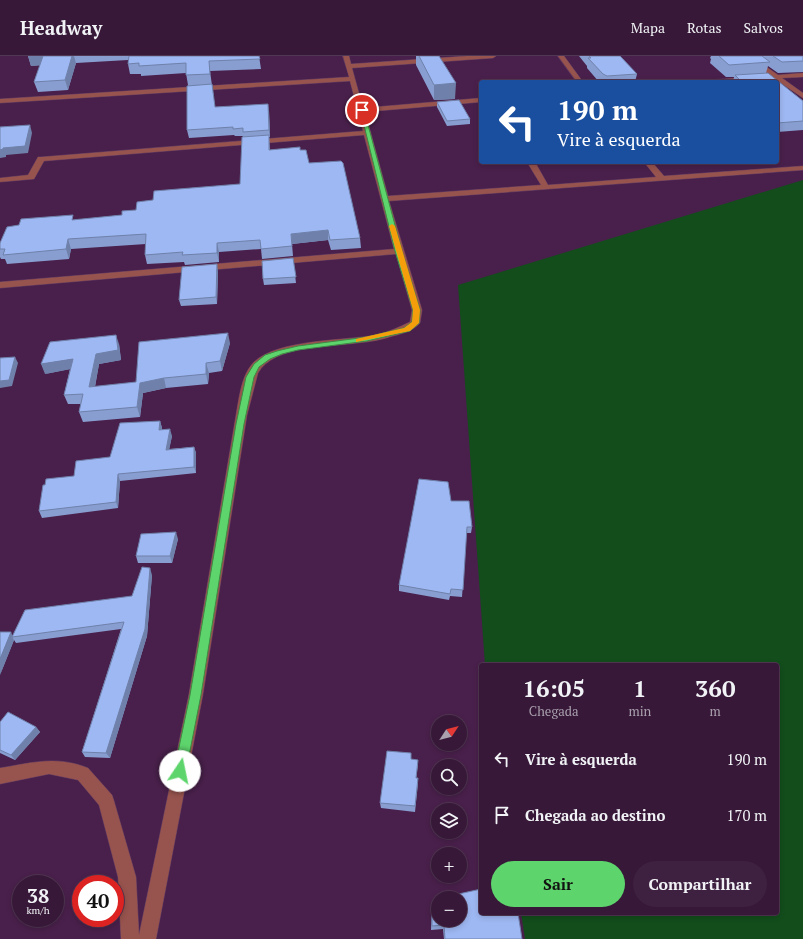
<!DOCTYPE html>
<html lang="pt">
<head>
<meta charset="utf-8">
<style>
	:root { --surface:#371838; --page:#3e2140; --text:#f1f3f6; --muted:#aaa0ae; --line:#513753; --accent:#5ed56c }
	body { margin:0; font-family:"PT Serif",serif; background:var(--page); color:var(--text); height:100vh; display:flex; flex-direction:column; font-size:15px; white-space:nowrap }
	* { box-sizing:border-box; margin:0 }
	p { font-size:13px; color:var(--muted) }
	.icon { flex:none; width:22px; height:22px; fill:none; stroke:currentColor; stroke-width:2; stroke-linecap:round; stroke-linejoin:round }
	.map { position:relative; flex:1; overflow:hidden }
	.panel { position:absolute; left:479px; top:607px; width:300px; height:252px; display:flex; flex-direction:column; background:var(--surface); border-radius:4px; box-shadow:0 2px 6px #0003,0 0 0 1px var(--line) }
	.panel>* { flex:none }
	.guide { position:absolute; left:479px; top:24px; width:300px; height:84px; border-radius:4px; box-shadow:0 2px 6px #0003,0 0 0 1px var(--line); background:#1a4fa0; color:#fff; overflow:hidden }
	.needle { width:26px; rotate:54deg }
	.buttons { position:absolute; left:431px; top:659px; display:grid; gap:8px }
	.buttons a { display:grid; place-items:center; width:36px; height:36px; border-radius:50%; background:var(--surface); box-shadow:0 2px 6px #0003,0 0 0 1px var(--line); font-size:20px }
	.speed { position:absolute; left:12px; top:819px; display:flex; gap:8px; font-size:20px; font-weight:700; text-align:center }
	.speed>* { display:grid; place-content:center; width:52px; height:52px; border-radius:50%; background:var(--surface); box-shadow:0 2px 6px #0003,0 0 0 1px var(--line); line-height:1 }
	.speed small { font-size:10px; font-weight:400 }
	.speed .limit { border:6px solid #d22; background:#fff; color:#111 }
	.pin { position:absolute; display:grid; place-items:center; width:34px; height:34px; color:#fff; margin:-17px; border:2px solid #fff; border-radius:50%; box-shadow:0 1px 4px #0007 }
	.me { position:absolute; width:44px; margin:-22px; rotate:11deg; stroke-linejoin:round; filter:drop-shadow(0 0 3px #0008) }
	.turn { display:flex; align-items:center; gap:14px; height:84px; padding:0 12px; font-size:18px }
	.turn .icon { width:52px; height:52px; stroke-width:2.5 }
	.turn b { display:block; font-size:28px; line-height:34px }
	.eta { display:flex; justify-content:space-evenly; align-items:center; height:68px; text-align:center }
	.eta b { font-size:24px; font-weight:600; line-height:28px }
	.primary-button { display:flex; gap:8px; margin-top:auto; padding:8px 12px }
	.primary-button a { flex:1; height:46px; border-radius:24px; background:var(--accent); color:#111; font-size:16px; font-weight:600; line-height:46px; text-align:center }
	.primary-button a+a { background:var(--page); color:var(--text) }
	ul { padding:0; list-style:none }
	li { display:flex; align-items:center; gap:12px; height:56px; padding:0 12px }
	li div { flex:1 }
	li b { display:block; font-size:15px }
	li em { font-style:normal }
	header { display:flex; align-items:center; gap:24px; box-sizing:border-box; height:56px; padding:0 20px; background:var(--surface); border-bottom:1px solid var(--line) }
	header strong { font-size:19px }
	nav { display:flex; gap:22px; margin-inline-start:auto; font-size:14px }
	.map>svg:first-child { display:block }
	.green { fill:#134d1c }
	.lines { fill:none; stroke-linecap:round; stroke-linejoin:round }
	.minor-casing { stroke:#623d64; stroke-width:1 }
	.minor { fill:#97534d; fill-rule:evenodd }
	.wall { fill:#889ed1 }
	.shaded-wall { fill:#6f81aa }
	.building { fill:#9eb8f3; stroke:#6f81aa }
	.route { fill:#5ed56c; stroke:#3d8a46 }
	.slow { fill:#f59e0b }
</style>
</head>
<body>
<header>
<strong>Headway</strong>
<nav><a>Mapa</a><a>Rotas</a><a>Salvos</a></nav>
</header>
<div class="map">
<svg width="803" height="883" viewBox="0 0 803 883">
	<rect width="100%" height="100%" fill="#49204b"/>
	<path class="green" d="M803 124V883H525L521 857H777V609H485L458 229Z"/>
	<g class="lines">
		<g class="minor-casing">
			<path id="minor" d="M343 0H349L351 8 467 0H496L493 2 352 12 363 52 481 42V46L365 56 388 140 541 129 527 106H535L548 129 656 121 644 106H652L664 120 803 110V114L389 145 422 254 420 267C414 274 402 278 393 280 381 284 369 286 357 287 329 291 274 289 258 317L247 359 203 638 156 883H121L118 821 99 749 78 724 49 718 0 728V712C31 707 56 699 88 712L112 739 114 745 136 821 139 879 189 638 236 359C239 343 241 320 253 307 276 283 344 285 376 279 389 276 399 271 410 266L412 254 396 198 0 232V226L394 193 364 79 44 105 34 123 0 126V122L28 119 38 101H41L363 75 350 25 0 47V43L349 21Z
				M558 0H564L583 26H577Z
				M744 0H751L778 19 803 17V21L782 22 803 37V42L775 23 734 26H705L708 24 770 20Z"/>
		</g>
		<use href="#minor" class="minor"/>
	</g>
	<path class="wall" d="M28 0H259L261 13 210 15 215 51 269 55 270 81H269L270 94H300L360 182 361 192 331 194 328 184 292 188 293 200 262 203 261 193 219 196V206L185 209 184 206 147 208 145 199 146 188 71 193 69 203 7 208 5 203H1L0 201V187L74 164 122 159 136 154 153 144 240 128 243 80H235L234 79 189 82 187 74 188 29 186 17 141 20V18H130L128 8V4L76 7 68 34 38 36 34 26 40 9 31 10Z
		M416 0H439L455 43 434 44 416 9Z
		M579 0H620L637 18 635 26H599L587 12V10Z
		M711 0H803V16L778 17 768 10 766 17 803 45V74L777 76V26H733L734 21H726L710 7 711 3 710 2Z
		M437 46 470 63V68L447 70 437 51Z
		M293 202 296 227 264 229 263 223Z
		M218 215 217 248 181 250 179 244Z
		M230 287 222 315 209 317 208 328 166 332 143 337 140 361 83 366 79 356 81 348H68L64 339 70 313 45 318 119 288 121 304 99 308 95 331 136 326Z
		M160 365 162 372V374L172 380 169 393 194 391 196 397V417L120 425 118 452 42 462 39 455 45 429 74 420 110 401Z
		M451 445 472 471 471 477H466L462 541 450 540 449 544 399 535V529Z
		M178 483 172 507H138L136 500Z
		M152 519 147 580 110 702 85 701 82 696 121 573 16 587 14 584 0 619 13 579 132 540Z
		M0 666 36 671 40 676 15 704 0 697Z
		M411 703 418 709 416 722 418 727 415 756 381 752 380 747Z
		M432 849 522 883H444L443 873 431 874Z"/>
	<path class="shaded-wall" d="M28 0H44L46 9 31 10Z
		M72 0H74L76 7 68 34 65 24Z
		M456 27 455 43 434 44V29Z
		M268 48 269 55 270 81 269 74Z
		M30 69 32 77 28 97 6 99V101L0 102V94Z
		M328 174V184L292 188 291 178Z
		M68 183 71 193 69 203 66 193Z
		M217 187 219 196V206L217 197Z
		M217 208 218 215 217 248 216 241Z
		M228 277 230 287 222 315 220 305Z
		M116 279 119 288 121 304 99 308 93 341 89 331 96 298Z
		M15 301 18 307 12 330 0 332V325Z
		M73 303 76 312 45 318 41 308Z
		M206 307 209 317 208 328 206 318Z
		M164 322 166 332 143 337 140 361 137 351 140 327Z
		M160 365 162 372 161 380 159 374Z
		M170 373 172 380 168 400 166 394Z
		M194 391 196 397V417L194 411Z
		M118 418 120 425 118 452 116 446Z
		M176 476 178 483 172 507 170 500Z
		M150 512 152 519 147 580 110 702 106 697Z
		M11 576 13 581H12L14 584 0 619V603Z
		M36 671 40 676 15 704 11 699Z"/>
	<path class="building" d="M43 0H72L65 24 34 26Z
		M129 0H259L260 3 209 5 210 18 186 19V7L139 10V7L128 8Z
		M419 0H439L456 27 434 29Z
		M589 0H620L637 18 607 20 603 18 588 2H591Z
		M719 0H762L770 6 729 9Z
		M773 0H803V5L782 6Z
		M768 17 803 45V65L777 67V26H742L735 19Z
		M212 28 215 51 268 48 269 74 243 76V72L233 73V71L187 74V30Z
		M459 44 470 63 447 65 437 46Z
		M30 69 25 90 3 92V93L0 94V71Z
		M269 79V94L300 91V94H306L309 107 341 105 343 107 360 182 330 184 328 174 291 178 292 190 261 193 260 184 217 187V197L182 199 183 196 145 199 146 178 68 183 66 193 3 199 5 193H0V187L7 171 19 169 21 163 73 159 72 164 122 159V155L136 154 137 146 153 144 154 135 240 128 242 81Z
		M293 202 296 221 263 223 262 205Z
		M217 208 216 241 179 244 182 211Z
		M228 277 220 305 206 307V318L164 322 140 327 137 351 79 356 83 338 64 339 73 303 41 308 50 286 116 279 118 294 96 298 89 331 136 326 139 286Z
		M15 301 9 324 0 325V302Z
		M160 365 159 374 170 373 166 394 194 391V411L118 418 116 446 39 455 43 429H45L46 423 74 420 76 405 110 401 120 367Z
		M419 423 448 426 451 445H469L472 471H467L463 534 451 533 450 538 399 529Z
		M176 476 170 500H136L141 478Z
		M142 511 150 512 145 573 106 697 82 696 124 566 12 581 25 554 132 540Z
		M0 576H11L0 603Z
		M8 656 36 671 11 699 0 694V666Z
		M387 695 411 697V703L418 704 416 722H418L415 750 380 747Z
		M481 833V857H518L522 883H445L444 869 432 870V849H438V864H460V842H446L445 841Z"/>
	<path class="route" d="M360 53 364 54 402 195 420 254 419 267 410 275 367 285 298 294 282 298 270 303 259 311 254 321 244 368 201 639 186 715 185 719 180 721 176 719 174 715 190 639 236 368 246 321 254 308 265 299 277 295 298 290 367 281 404 272 412 266 413 254 395 195Z"/>
	<path class="slow" d="M392 168 395 170 420 254 419 267 410 275 356 286V283L404 272 412 266 413 254 389 170Z"/>
</svg>
<div class="buttons">
<a><svg class="needle" viewBox="-14 -14 28 28"><path d="M0-13l5 13h-10z" fill="#e53935"/><path d="M0 13l5-13h-10z" fill="#aaa0ae"/></svg></a>
<a><svg class="icon" aria-label="search" viewBox="0 0 24 24"><circle cx="10" cy="10" r="6"/><path d="M15 15l6 6"/></svg></a>
<a><svg class="icon" aria-label="layers" viewBox="0 0 24 24"><path d="M12 4l9 5-9 5-9-5zM3 14l9 5 9-5"/></svg></a>
<a>+</a>
<a>−</a>
</div>
<div class="speed"><div>38<small>km/h</small></div><div class="limit">40</div></div>
<div class="pin" style="left:362px;top:54px;background:#d93025"><svg class="icon" aria-label="arrive" viewBox="0 0 24 24"><path d="M6 21V4h12l-3 4 3 4H6"/></svg></div>
<svg class="me" style="left:180px;top:715px" viewBox="-20 -20 40 40"><circle r="19" fill="#fff"/><path d="M0-13L10 11 0 6-10 11z" fill="#5ed56c"/></svg>
<div class="guide">
<div class="turn"><svg class="icon" aria-label="left" viewBox="0 0 24 24"><path d="M17 20v-9H6M10 6l-5 5 5 5"/></svg><div><b>190 m</b>Vire à esquerda</div></div>
</div>
<section class="panel">
<div class="eta">
<div><b>16:05</b><p>Chegada</p></div>
<div><b>1</b><p>min</p></div>
<div><b>360</b><p>m</p></div>
</div>
<ul>
<li><svg class="icon" aria-label="left" viewBox="0 0 24 24"><path d="M17 20v-9H6M10 6l-5 5 5 5"/></svg><div><b>Vire à esquerda</b></div><em>190 m</em></li>
<li><svg class="icon" aria-label="arrive" viewBox="0 0 24 24"><path d="M6 21V4h12l-3 4 3 4H6"/></svg><div><b>Chegada ao destino</b></div><em>170 m</em></li>
</ul>
<div class="primary-button"><a>Sair</a><a>Compartilhar</a></div>
</section>
</div>
</body>
</html>
